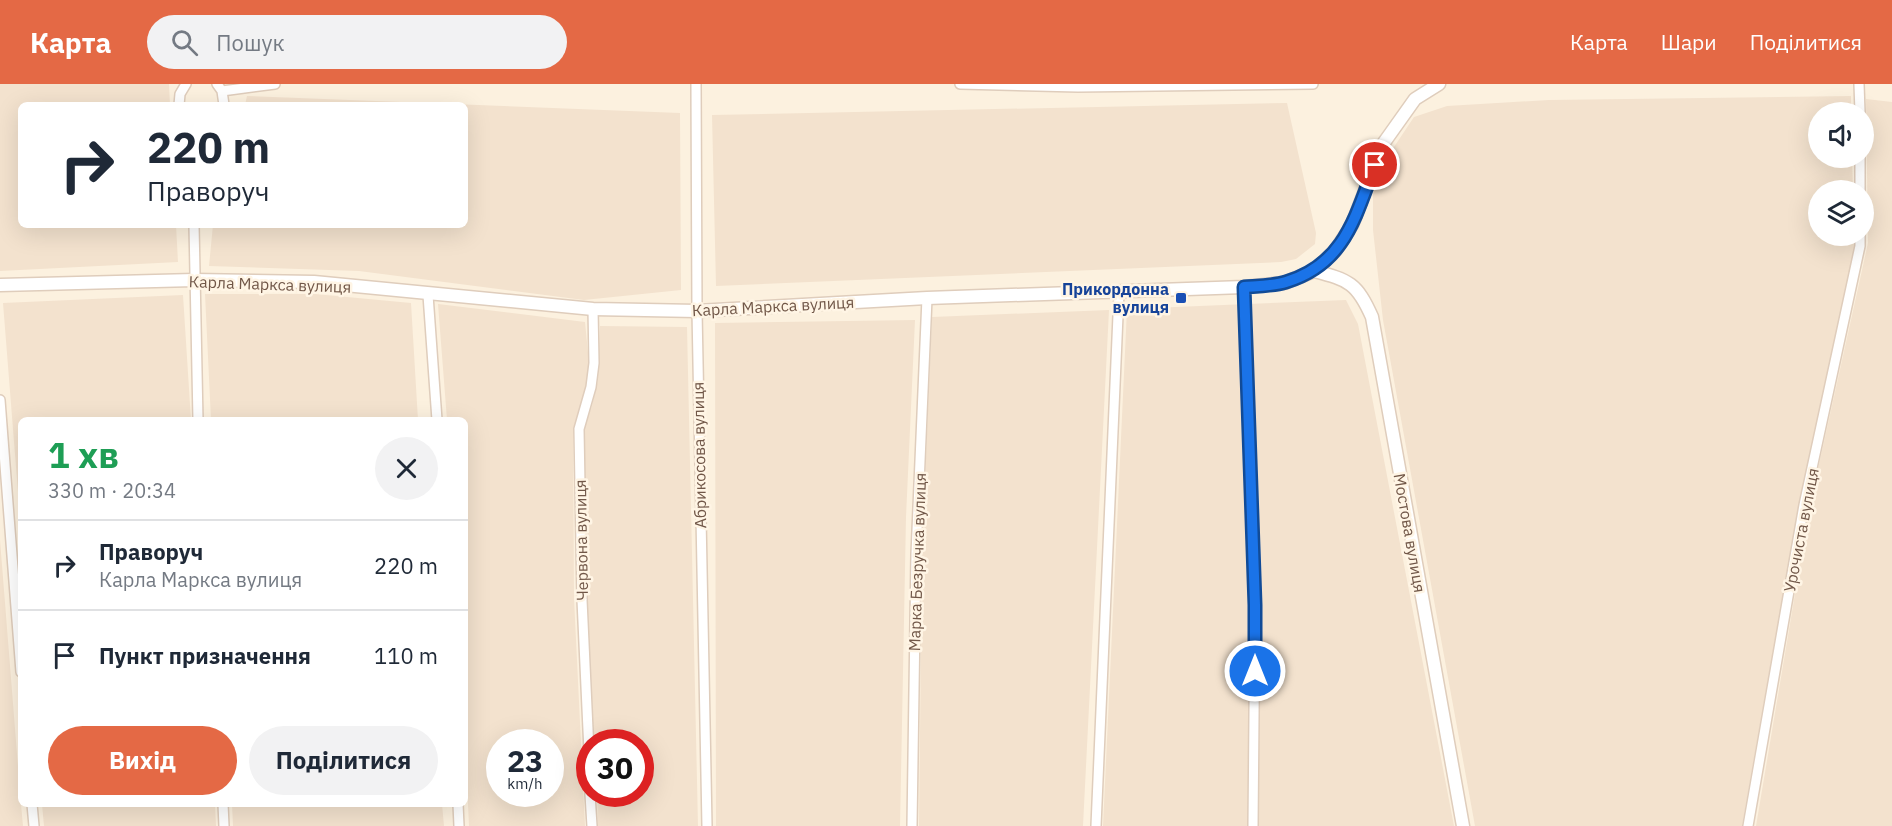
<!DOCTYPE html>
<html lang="uk">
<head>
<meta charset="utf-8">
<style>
	:root { --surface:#fff; --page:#f2f2f3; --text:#1f2937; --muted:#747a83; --line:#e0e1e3; --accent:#e46945 }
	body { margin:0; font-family:"IBM Plex Sans",sans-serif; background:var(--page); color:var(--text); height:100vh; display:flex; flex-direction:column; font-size:22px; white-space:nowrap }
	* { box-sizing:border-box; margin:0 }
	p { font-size:20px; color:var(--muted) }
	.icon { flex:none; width:33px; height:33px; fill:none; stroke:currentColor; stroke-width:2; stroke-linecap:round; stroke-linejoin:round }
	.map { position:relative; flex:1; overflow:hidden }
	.details { position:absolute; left:18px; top:333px; width:450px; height:390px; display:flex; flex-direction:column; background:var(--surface); border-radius:9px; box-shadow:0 6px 24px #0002 }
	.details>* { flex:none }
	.hud { position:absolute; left:18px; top:18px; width:450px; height:126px; border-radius:9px; box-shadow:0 6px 24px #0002; background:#fff; color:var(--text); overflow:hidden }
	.tools { position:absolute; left:1808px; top:18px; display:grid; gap:12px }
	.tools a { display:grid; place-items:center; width:66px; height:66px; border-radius:50%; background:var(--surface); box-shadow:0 6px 24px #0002; font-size:30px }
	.speed { position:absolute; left:486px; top:645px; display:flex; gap:12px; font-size:30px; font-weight:700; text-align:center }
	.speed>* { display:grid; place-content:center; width:78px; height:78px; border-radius:50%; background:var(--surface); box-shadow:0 6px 24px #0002; line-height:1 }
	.speed small { font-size:15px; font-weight:400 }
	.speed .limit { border:9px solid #d22; background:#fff; color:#111 }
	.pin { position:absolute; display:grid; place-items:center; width:51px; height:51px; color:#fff; margin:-26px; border:3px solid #fff; border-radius:50%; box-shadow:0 2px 6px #0007 }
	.me { position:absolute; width:66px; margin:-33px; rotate:0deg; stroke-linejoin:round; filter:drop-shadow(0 0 4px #0008) }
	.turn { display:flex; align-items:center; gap:21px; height:126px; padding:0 30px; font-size:27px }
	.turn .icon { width:78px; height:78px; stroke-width:2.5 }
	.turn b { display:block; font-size:42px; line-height:51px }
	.round { display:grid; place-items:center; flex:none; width:63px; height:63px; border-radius:32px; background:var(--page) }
	.headline { display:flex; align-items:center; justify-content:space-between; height:102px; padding:0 30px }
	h1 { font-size:36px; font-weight:700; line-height:45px; color:#1e9e55 }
	.button { display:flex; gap:12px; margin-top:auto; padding:12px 30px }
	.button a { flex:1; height:69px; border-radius:36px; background:var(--accent); color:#fff; font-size:24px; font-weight:700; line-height:69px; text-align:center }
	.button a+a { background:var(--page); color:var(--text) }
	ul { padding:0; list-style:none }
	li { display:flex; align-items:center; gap:18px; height:90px; padding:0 30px; border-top:2px solid var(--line) }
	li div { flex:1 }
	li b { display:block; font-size:22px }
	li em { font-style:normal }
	header { display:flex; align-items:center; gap:36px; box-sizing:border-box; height:84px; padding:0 30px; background:var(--accent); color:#fff }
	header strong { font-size:28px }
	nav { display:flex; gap:33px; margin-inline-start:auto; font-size:21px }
	.search { width:420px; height:54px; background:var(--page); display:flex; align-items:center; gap:15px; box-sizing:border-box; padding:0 21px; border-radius:33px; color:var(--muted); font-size:22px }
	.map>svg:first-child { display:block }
	.residential { fill:#f3e2ce; fill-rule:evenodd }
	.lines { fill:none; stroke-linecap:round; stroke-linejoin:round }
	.minor-casing { stroke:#dfcdbc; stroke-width:12 }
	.tertiary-casing { stroke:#dfcdbc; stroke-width:15 }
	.minor { stroke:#fff; stroke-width:9 }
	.tertiary { stroke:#fff; stroke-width:12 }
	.route-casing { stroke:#114b97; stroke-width:15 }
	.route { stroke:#1a73e8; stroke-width:10 }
	.transit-dot { fill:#1a4fb4; stroke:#fff5e5; stroke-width:2 }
	.labels { text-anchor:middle; stroke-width:5; stroke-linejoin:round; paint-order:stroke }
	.street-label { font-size:16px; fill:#715748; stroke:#fff5e5 }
	.transit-label { font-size:16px; font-weight:bold; fill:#164399; stroke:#fff5e5; text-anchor:end }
</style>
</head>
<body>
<header>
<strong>Карта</strong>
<div class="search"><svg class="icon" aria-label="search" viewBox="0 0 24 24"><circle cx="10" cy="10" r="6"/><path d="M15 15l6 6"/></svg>Пошук</div>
<nav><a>Карта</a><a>Шари</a><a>Поділитися</a></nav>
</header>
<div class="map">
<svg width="1892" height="742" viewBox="0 0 1892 742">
	<rect width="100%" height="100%" fill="#fcf1df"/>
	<path class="residential" d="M0 0H169L170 21H21V141H176L178 178 0 187Z
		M247 12 680 29 681 206 584 216 359 187 209 182 213 141H465V21H245Z
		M1851 12V28H1818V74H1852L1853 106H1818V152H1854V169L1799 419 1742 742H1475L1383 236 1373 146V110L1392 66 1414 33 1447 22 1549 16Z
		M1866 15 1892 18V742H1756L1810 421 1868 159Z
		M1287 19 1316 149 1315 160 1296 175 1281 178 716 202 712 31Z
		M205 210H315L411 219 418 336H211Z
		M183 211 191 336H21V446L3 219Z
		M1346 216 1358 240 1454 742H1103L1127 225Z
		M438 220 585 238 589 279 587 300 573 345 574 514 585 742H469L465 655V336H447ZM500 658H550V710H500Z
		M1109 226 1083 742H919L922 468 932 233Z
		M915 236 906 433 900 742H716L715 239Z
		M600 242 687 243 698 742H598L597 710H640V658H594L587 515 583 346 592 322 598 296Z
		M0 456 21 720 23 742H0Z
		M42 720H215L216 742H44Z
		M232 720H442L444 742H233Z"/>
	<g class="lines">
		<g class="minor-casing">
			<path id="minor" d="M217 0 222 7 224 21
				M696 0 697 227 707 742
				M960 0 1078 3 1313 0
				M1859 0 1860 28
				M222 7 275 0
				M179 21 180 10 186 0
				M1860 74V106
				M194 141 198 336
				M1244 203 1255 521 1253 742
				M428 211 437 336
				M0 316 21 588
				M590 689 582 516 579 345 591 303 594 279 593 225
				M590 710 592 742
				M32 720 34 742
				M223 720 224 742
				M458 720 459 742
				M912 742 916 470 927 214
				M1096 742 1119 208
				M1748 742 1804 421 1860 162V152"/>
		</g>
		<g class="tertiary-casing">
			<path id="tertiary" d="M1314 187C1349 196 1357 199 1372 233L1463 742
				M0 201 194 196 314 198 593 225 697 227 927 214 1244 203 1284 199 1314 187 1335 167 1352 141 1383 60 1415 15 1439 0"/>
		</g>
		<use href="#minor" class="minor"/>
		<use href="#tertiary" class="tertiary"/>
	</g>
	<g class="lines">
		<g class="route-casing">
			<path id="route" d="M1255 587V521L1244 203C1257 202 1273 202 1286 198 1345 180 1355 133 1375 81"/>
		</g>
		<use href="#route" class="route"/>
	</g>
	<rect class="transit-dot" x="1175" y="208" width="12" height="12" rx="3"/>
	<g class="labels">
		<g class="street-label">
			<text transform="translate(270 200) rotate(2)" y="6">Карла Маркса вулиця</text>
			<text transform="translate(773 222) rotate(-3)" y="6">Карла Маркса вулиця</text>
			<text transform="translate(699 371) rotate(-91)" y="6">Абрикосова вулиця</text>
			<text transform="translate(1801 446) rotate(-79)" y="6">Урочиста вулиця</text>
			<text transform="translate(1410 449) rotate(80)" y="6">Мостова вулиця</text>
			<text transform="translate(581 456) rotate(-91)" y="6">Червона вулиця</text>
			<text transform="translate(917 478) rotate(-88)" y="6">Марка Безручка вулиця</text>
		</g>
		<g class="transit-label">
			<text x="1169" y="211">Прикордонна<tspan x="1169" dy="18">вулиця</tspan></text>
		</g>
	</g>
</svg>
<div class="tools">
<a><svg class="icon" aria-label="sound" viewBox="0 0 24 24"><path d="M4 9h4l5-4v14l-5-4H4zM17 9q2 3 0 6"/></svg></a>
<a><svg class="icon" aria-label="layers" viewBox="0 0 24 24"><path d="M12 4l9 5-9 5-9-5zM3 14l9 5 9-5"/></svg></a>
</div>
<div class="speed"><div>23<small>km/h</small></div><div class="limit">30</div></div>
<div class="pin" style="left:1375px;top:81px;background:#d93025"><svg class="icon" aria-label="arrive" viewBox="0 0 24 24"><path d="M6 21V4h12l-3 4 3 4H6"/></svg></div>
<svg class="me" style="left:1255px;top:587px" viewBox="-20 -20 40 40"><circle r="17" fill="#1a73e8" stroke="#fff" stroke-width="3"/><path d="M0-11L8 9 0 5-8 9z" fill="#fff"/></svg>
<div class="hud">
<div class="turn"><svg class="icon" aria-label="right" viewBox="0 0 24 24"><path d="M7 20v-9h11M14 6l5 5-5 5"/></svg><div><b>220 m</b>Праворуч</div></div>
</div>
<section class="details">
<div class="headline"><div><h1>1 хв</h1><p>330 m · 20:34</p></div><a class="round"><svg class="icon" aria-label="close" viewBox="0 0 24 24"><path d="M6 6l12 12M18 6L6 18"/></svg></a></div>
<ul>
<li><svg class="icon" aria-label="right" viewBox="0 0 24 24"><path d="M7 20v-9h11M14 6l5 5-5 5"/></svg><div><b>Праворуч</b><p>Карла Маркса вулиця</p></div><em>220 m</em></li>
<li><svg class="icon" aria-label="arrive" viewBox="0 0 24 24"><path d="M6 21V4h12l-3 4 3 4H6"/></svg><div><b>Пункт призначення</b></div><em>110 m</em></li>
</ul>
<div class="button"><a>Вихід</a><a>Поділитися</a></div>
</section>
</div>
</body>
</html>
